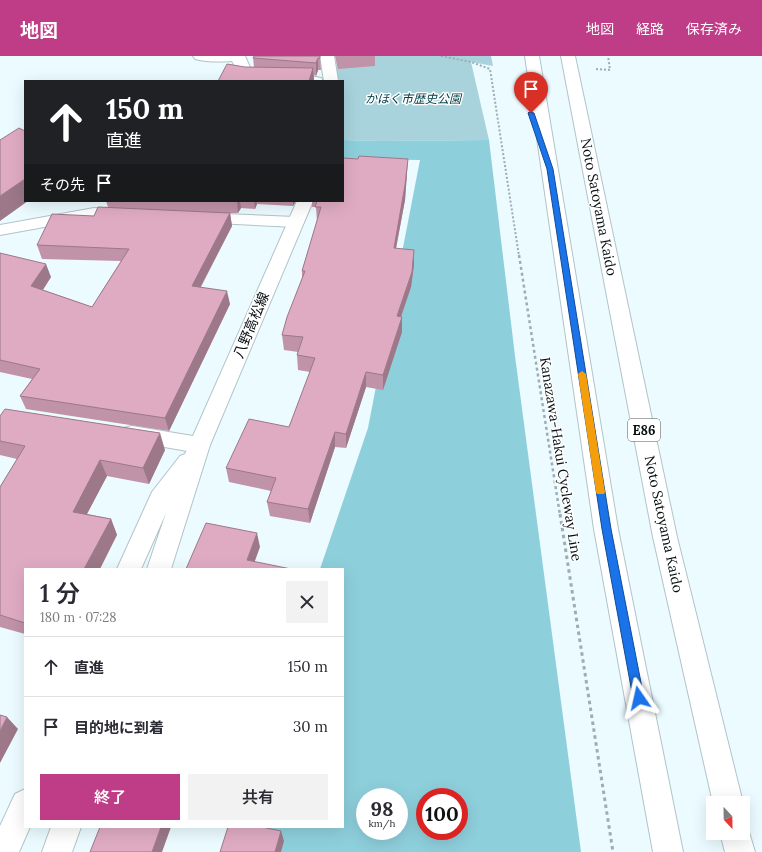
<!DOCTYPE html>
<html lang="ja">
<head>
<meta charset="utf-8">
<style>
	:root { --surface:#fff; --page:#f2f2f3; --text:#2b2b33; --muted:#7c7c81; --line:#e1e1e2; --accent:#be3d86 }
	body { margin:0; font-family:Lora,"Noto Sans JP",serif; background:var(--page); color:var(--text); height:100vh; display:flex; flex-direction:column; font-size:15px; white-space:nowrap }
	* { box-sizing:border-box; margin:0 }
	p { font-size:13px; color:var(--muted) }
	.icon { flex:none; width:22px; height:22px; fill:none; stroke:currentColor; stroke-width:2; stroke-linecap:round; stroke-linejoin:round }
	.map { position:relative; flex:1; overflow:hidden }
	.side { position:absolute; left:24px; top:512px; width:320px; height:260px; display:flex; flex-direction:column; background:var(--surface); border-radius:0px; box-shadow:0 4px 16px #0002 }
	.side>* { flex:none }
	.hud { position:absolute; left:24px; top:24px; width:320px; height:122px; border-radius:0px; box-shadow:0 4px 16px #0002; background:#202124; color:#fff; overflow:hidden }
	.needle { width:26px; rotate:158deg }
	.controls { position:absolute; left:706px; top:740px; display:grid; gap:8px }
	.controls a { display:grid; place-items:center; width:44px; height:44px; border-radius:0px; background:var(--surface); box-shadow:0 4px 16px #0002; font-size:20px }
	.speed { position:absolute; left:356px; top:732px; display:flex; gap:8px; font-size:20px; font-weight:700; text-align:center }
	.speed>* { display:grid; place-content:center; width:52px; height:52px; border-radius:50%; background:var(--surface); box-shadow:0 4px 16px #0002; line-height:1 }
	.speed small { font-size:10px; font-weight:400 }
	.speed .limit { border:6px solid #d22; background:#fff; color:#111 }
	.pin { position:absolute; display:grid; place-items:center; width:34px; height:34px; color:#fff; margin:-41px -17px; border-radius:50% 50% 50% 0; rotate:-45deg; box-shadow:0 0 4px #0007 }
	.pin .icon { rotate:45deg }
	.me { position:absolute; width:44px; margin:-22px; rotate:349deg; stroke-linejoin:round; filter:drop-shadow(0 0 3px #0008) }
	.turn { display:flex; align-items:center; gap:14px; height:84px; padding:0 16px; font-size:18px }
	.turn .icon { width:52px; height:52px; stroke-width:2.5 }
	.turn b { display:block; font-size:28px; line-height:34px }
	.then { display:flex; align-items:center; height:38px; padding:0 16px; background:#0003; gap:8px; font-size:15px }
	.round { display:grid; place-items:center; flex:none; width:42px; height:42px; border-radius:0px; background:var(--page) }
	.summary { display:flex; align-items:center; justify-content:space-between; height:68px; padding:0 16px }
	h1 { font-size:24px; font-weight:600; line-height:30px }
	.action { display:flex; gap:8px; margin-top:auto; padding:8px 16px }
	.action a { flex:1; height:46px; border-radius:0px; background:var(--accent); color:#fff; font-size:16px; font-weight:600; line-height:46px; text-align:center }
	.action a+a { background:var(--page); color:var(--text) }
	ul { padding:0; list-style:none }
	li { display:flex; align-items:center; gap:12px; height:60px; padding:0 16px; border-top:1px solid var(--line) }
	li div { flex:1 }
	li b { display:block; font-size:15px }
	li em { font-style:normal }
	header { display:flex; align-items:center; gap:24px; box-sizing:border-box; height:56px; padding:0 20px; background:var(--accent); color:#fff }
	header strong { font-size:19px }
	nav { display:flex; gap:22px; margin-inline-start:auto; font-size:14px }
	.map>svg:first-child { display:block }
	.green { fill:#a8d3dc }
	.forest { fill:#8ecfdc; fill-rule:evenodd }
	.lines { fill:none; stroke-linecap:round; stroke-linejoin:round }
	.minor-casing { stroke:#b1c4c9; stroke-width:2 }
	.secondary-casing { stroke:#b1c4c9; stroke-width:2 }
	.motorway-casing { stroke:#b1c4c9; stroke-width:2 }
	.path-far2 { stroke:#9facb0; stroke-width:2; stroke-dasharray:2 2; stroke-linecap:butt }
	.path-far1 { stroke:#9facb0; stroke-width:2.5; stroke-dasharray:3 3; stroke-linecap:butt }
	.path { stroke:#9facb0; stroke-width:3; stroke-dasharray:3.5 3.5; stroke-linecap:butt }
	.minor { fill:#fff; fill-rule:evenodd }
	.secondary { fill:#fff; fill-rule:evenodd }
	.motorway { fill:#fff; fill-rule:evenodd }
	.wall { fill:#c093a8 }
	.shaded-wall { fill:#9c7888 }
	.building { fill:#dfabc3; stroke:#9c7888 }
	.route { fill:#1a73e8; stroke:#114b97 }
	.slow { fill:#f59e0b }
	.labels { text-anchor:middle; stroke-width:3; stroke-linejoin:round; paint-order:stroke }
	.far-park-label { font-size:12px; font-style:italic; fill:#01404a; stroke:#fff }
	.shield { fill:#fff; stroke:#525758; stroke-width:1 }
	.shield-label { font-size:13px; font-weight:bold; fill:#080f11 }
	.street-label { font-size:14px; fill:#080f11; stroke:#fff }
</style>
</head>
<body>
<header>
<strong>地図</strong>
<nav><a>地図</a><a>経路</a><a>保存済み</a></nav>
</header>
<div class="map">
<svg width="762" height="796" viewBox="0 0 762 796">
	<rect width="100%" height="100%" fill="#ebfbff"/>
	<path class="green" d="M336 0H491L493 10 471 6 489 84 383 85 343 84V25H337Z"/>
	<path class="forest" d="M343 84 383 85 489 84 515 300 581 796H238L237 771H343V513H320L368 372 420 104 343 103ZM365 741H399V775H365ZM425 741H459V775H425Z"/>
	<g class="lines">
		<g class="minor-casing">
			<path id="minor" d="M193 0H245L252 16 316 21 321 22 323 25 247 24 242 23 232 5C220 6 207 6 195 3Z
				M94 152 130 154 133 158 130 162 124 163 94 162 0 179V169Z
				M201 157 295 161 301 162 304 166 301 170 295 171 195 166 192 162 195 158Z
				M132 370 199 381 207 383 210 389 207 395 199 397 124 384 121 378 124 372Z"/>
		</g>
		<g class="secondary-casing">
			<path id="secondary" d="M320 0H334L338 25H324Z
				M297 145H313L210 389 171 513H147L166 457 141 513H117L152 436 180 400 185 398Z
				M25 733V771H30L19 796H0V770L15 738Z
				M51 771H81L72 796H42Z"/>
		</g>
		<g class="motorway-casing">
			<path id="motorway" d="M525 0H539L618 473 683 796H653L594 473Z
				M561 0H575L677 481 743 747H713L653 481Z
				M743 765 746 766 755 796H725L720 777H743Z"/>
		</g>
		<path class="path-far2" d="M441 0 471 6 490 13 519 200
			M596 13 610 14 608 0"/>
		<path class="path-far1" d="M519 199 560 459"/>
		<path class="path" d="M560 458 613 796"/>
		<use href="#minor" class="minor"/>
		<use href="#secondary" class="secondary"/>
		<use href="#motorway" class="motorway"/>
	</g>
	<path class="wall" d="M320 0 321 14H318L316 20 314 19V25L245 11H254L253 2Z
		M335 0H375V10L338 13Z
		M407 117 405 144 396 193 414 194V209L411 231 401 261 402 276 383 334 366 331 346 392 335 391 310 467 270 460 267 446 271 435 229 426 226 412 289 371 310 316 298 314 297 299 298 296 284 294 282 279 302 222V215L317 166 316 151H312V145H343Z
		M106 145H296L293 150 257 148 255 153 241 152 238 157H230L232 170 201 231 230 248 169 375 26 353 20 340 32 323 0 316V197L51 221 43 234 92 251 121 205 42 203 37 189 94 160 108 151Z
		M0 360 165 394 149 428 107 420 87 458 111 463 117 479 25 513V578L0 571V431L17 403 0 399Z"/>
	<path class="shaded-wall" d="M318 2V14L316 20V7Z
		M313 12 314 25H309Z
		M408 103 407 117 405 144 393 207 394 192Z
		M25 123V145H28L0 165V140Z
		M237 145H240L241 152 238 157Z
		M254 145H256L257 148 255 153Z
		M293 145H296L293 150Z
		M230 157 232 170 194 243 192 230Z
		M414 194V209L411 231 396 275 397 260Z
		M46 208 51 221 36 244 31 230Z
		M227 235 230 248 169 375 165 362Z
		M402 261V276L383 334V319Z
		M366 316V331L346 392V378Z
		M335 376V391L310 467 308 453Z
		M160 377 165 394 149 428 143 412Z
		M100 404 107 420 80 471 73 456Z
		M111 463 117 479 100 513H84Z
		M257 477 260 491 252 513 247 504Z
		M7 661 18 673 0 707V675Z
		M161 771H171L162 796H152Z
		M281 775 284 785 281 796H275Z"/>
	<path class="building" d="M254 0H320V2H318L316 7 253 2Z
		M227 8 245 11 313 12 309 25H218Z
		M19 72 25 75V123L0 140V84Z
		M359 100 408 103 405 129 394 192 414 194 412 216 397 260 402 261 383 319 366 316 346 378 335 376 308 453 267 446 276 422 226 412 249 363 289 371 315 302 297 299 303 281 282 279 287 261 305 215H302L321 151H315L317 145H343V102L358 103Z
		M98 151 230 157 192 230 227 235 165 362 20 340 40 313 0 304V197L46 208 31 230 92 251 129 193 37 189 52 158 94 160Z
		M5 353 160 377 143 412 100 404 73 456 111 463 84 513H25V567L0 559V431L25 390 0 385V360Z
		M206 467 257 477 247 504 291 513H186Z
		M0 659 7 661 0 675Z
		M100 771H161L152 796H90Z
		M228 771H262L281 775 275 796H220Z"/>
	<path class="route" d="M529 56 534 57 553 113 611 473 644 642 643 646 639 648 635 646 633 642 602 473 547 113 528 57Z"/>
	<path class="slow" d="M582 315 586 318 605 436 604 438H597L596 436 578 318Z"/>
	<g class="labels">
		<g class="far-park-label">
			<text x="413" y="47">かほく市歴史公園</text>
		</g>
		<rect class="shield" x="628" y="363" width="32" height="22" rx="3"/>
		<g class="shield-label">
			<text x="644" y="379">E86</text>
		</g>
		<g class="street-label">
			<text transform="translate(599 151) rotate(79)" y="5">Noto Satoyama Kaido</text>
			<text transform="translate(251 269) rotate(-67)" y="5">八野高松線</text>
			<text transform="translate(561 403) rotate(81)" y="5">Kanazawa-Hakui Cycleway Line</text>
			<text transform="translate(664 468) rotate(78)" y="5">Noto Satoyama Kaido</text>
		</g>
	</g>
</svg>
<div class="controls">
<a><svg class="needle" viewBox="-14 -14 28 28"><path d="M0-13l5 13h-10z" fill="#e53935"/><path d="M0 13l5-13h-10z" fill="#7c7c81"/></svg></a>
</div>
<div class="speed"><div>98<small>km/h</small></div><div class="limit">100</div></div>
<div class="pin" style="left:531px;top:57px;background:#d93025"><svg class="icon" aria-label="arrive" viewBox="0 0 24 24"><path d="M6 21V4h12l-3 4 3 4H6"/></svg></div>
<svg class="me" style="left:639px;top:642px" viewBox="-20 -20 40 40"><path d="M0-17L14 15 0 8-14 15z" fill="#1a73e8" stroke="#fff" stroke-width="4"/></svg>
<div class="hud">
<div class="turn"><svg class="icon" aria-label="ahead" viewBox="0 0 24 24"><path d="M12 20V5M6 11l6-6 6 6"/></svg><div><b>150 m</b>直進</div></div>
<div class="then">その先<svg class="icon" aria-label="arrive" viewBox="0 0 24 24"><path d="M6 21V4h12l-3 4 3 4H6"/></svg></div>
</div>
<section class="side">
<div class="summary"><div><h1>1 分</h1><p>180 m · 07:28</p></div><a class="round"><svg class="icon" aria-label="close" viewBox="0 0 24 24"><path d="M6 6l12 12M18 6L6 18"/></svg></a></div>
<ul>
<li><svg class="icon" aria-label="ahead" viewBox="0 0 24 24"><path d="M12 20V5M6 11l6-6 6 6"/></svg><div><b>直進</b></div><em>150 m</em></li>
<li><svg class="icon" aria-label="arrive" viewBox="0 0 24 24"><path d="M6 21V4h12l-3 4 3 4H6"/></svg><div><b>目的地に到着</b></div><em>30 m</em></li>
</ul>
<div class="action"><a>終了</a><a>共有</a></div>
</section>
</div>
</body>
</html>
